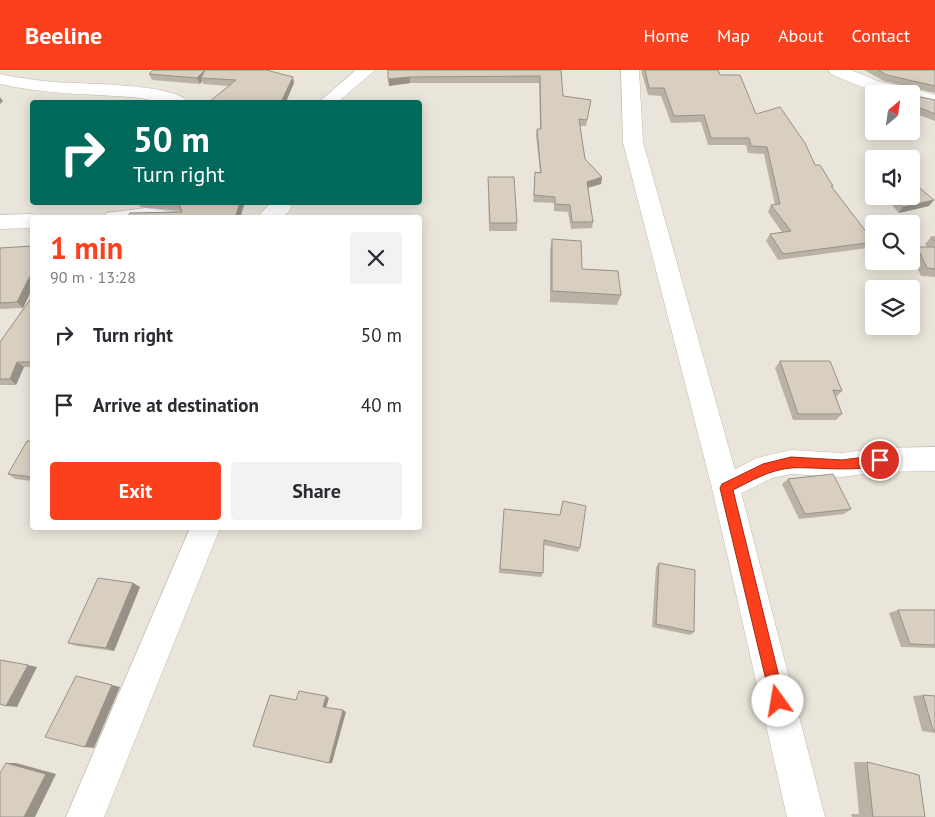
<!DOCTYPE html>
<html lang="en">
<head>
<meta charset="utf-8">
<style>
	:root { --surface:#fff; --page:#f2f2f3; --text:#2b2b33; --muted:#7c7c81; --accent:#fc3f1d }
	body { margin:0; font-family:"PT Sans",sans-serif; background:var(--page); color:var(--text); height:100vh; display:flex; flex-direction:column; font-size:19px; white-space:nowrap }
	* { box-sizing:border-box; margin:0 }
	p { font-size:16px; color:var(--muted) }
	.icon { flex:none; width:28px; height:28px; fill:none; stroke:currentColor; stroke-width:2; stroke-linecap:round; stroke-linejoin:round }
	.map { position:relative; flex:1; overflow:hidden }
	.sheet { position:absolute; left:30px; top:145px; width:392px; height:315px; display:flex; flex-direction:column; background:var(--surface); border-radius:5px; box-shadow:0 2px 12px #0003 }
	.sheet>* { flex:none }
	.hud { position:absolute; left:30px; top:30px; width:392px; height:105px; border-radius:5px; box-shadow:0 2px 12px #0003; background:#00695c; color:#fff; overflow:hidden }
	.needle { width:32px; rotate:29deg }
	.fabs { position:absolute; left:865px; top:15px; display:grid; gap:10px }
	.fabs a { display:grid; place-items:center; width:55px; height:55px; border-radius:5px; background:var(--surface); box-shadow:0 2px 12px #0003; font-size:25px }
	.pin { position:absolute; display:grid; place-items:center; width:42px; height:42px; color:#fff; margin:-21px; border:2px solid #fff; border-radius:50%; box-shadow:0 1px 5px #0007 }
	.me { position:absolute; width:55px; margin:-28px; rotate:347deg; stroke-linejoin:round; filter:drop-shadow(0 0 4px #0008) }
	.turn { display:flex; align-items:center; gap:18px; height:105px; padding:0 20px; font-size:22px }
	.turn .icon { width:65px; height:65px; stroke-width:2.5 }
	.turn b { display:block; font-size:35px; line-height:42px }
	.round { display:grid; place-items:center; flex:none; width:52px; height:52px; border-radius:5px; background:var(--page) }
	.headline { display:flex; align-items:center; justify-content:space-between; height:85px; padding:0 20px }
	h1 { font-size:30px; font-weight:800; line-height:38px; color:var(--accent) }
	.button { display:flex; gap:10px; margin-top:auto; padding:10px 20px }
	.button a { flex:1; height:58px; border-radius:5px; background:var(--accent); color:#fff; font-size:20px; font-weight:800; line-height:58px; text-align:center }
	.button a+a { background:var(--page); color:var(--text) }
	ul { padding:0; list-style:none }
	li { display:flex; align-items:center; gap:15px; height:70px; padding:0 20px }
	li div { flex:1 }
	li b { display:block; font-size:19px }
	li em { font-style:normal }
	header { display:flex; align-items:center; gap:30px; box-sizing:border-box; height:70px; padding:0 25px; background:var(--accent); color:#fff }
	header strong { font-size:24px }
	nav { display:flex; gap:28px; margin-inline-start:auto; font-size:18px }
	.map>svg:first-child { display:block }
	.residential { fill:#eae5da; fill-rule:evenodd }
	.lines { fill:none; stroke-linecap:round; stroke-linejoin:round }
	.minor-casing { stroke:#c2bbae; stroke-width:1 }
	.tertiary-casing { stroke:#c2bbae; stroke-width:1 }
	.minor { fill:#fff; fill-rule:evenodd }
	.tertiary { fill:#fff; fill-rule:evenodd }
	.wall { fill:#bab2a6 }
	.shaded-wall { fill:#979187 }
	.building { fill:#d8cfc1; stroke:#979187 }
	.route { fill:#fc3f1d; stroke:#a42913 }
</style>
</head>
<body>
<header>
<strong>Beeline</strong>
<nav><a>Home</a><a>Map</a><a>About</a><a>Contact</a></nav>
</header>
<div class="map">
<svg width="935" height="747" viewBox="0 0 935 747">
	<rect width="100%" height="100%" fill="#f6f3ec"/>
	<path class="residential" d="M0 0H935V747H0ZM874 24H911V61H874ZM32 32H420V132H32ZM874 89H911V126H874ZM32 148H420V458H32ZM874 154H911V191H874ZM874 219H911V256H874Z"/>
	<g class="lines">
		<g class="minor-casing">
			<path id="minor" d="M356 0H375L338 32H319Z
				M828 0H851L880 12 912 18 935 25V36L911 29V24C876 24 863 18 831 4Z
				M0 4C18 8 35 10 53 12 78 14 175 13 188 32 169 35 150 29 131 27 87 24 43 24 0 14Z
				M272 132H293C286 153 274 148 256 148Z
				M146 138 182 143 184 148H104L106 143Z
				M32 144 41 148H32V158L0 159V145Z
				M935 377V401L880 402 842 407 791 404 772 408 726 431 716 427 712 418 716 409 757 388 791 380 842 383 880 378Z
				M190 458H220L104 747H66Z"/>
		</g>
		<g class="tertiary-casing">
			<path id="tertiary" d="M621 0H639L643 72 740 418 825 747H787L712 418 623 72Z"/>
		</g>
		<use href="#minor" class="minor"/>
		<use href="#tertiary" class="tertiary"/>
	</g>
	<path class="wall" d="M388 0 561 4 563 26 591 30 586 56H580L585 89 602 107 601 114 588 118 593 152 592 158 571 159 568 142 554 141V133L533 132 535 102H540L536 65 537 59H540L539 13H410L389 16Z
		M641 0H718L720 5 756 44 815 95 833 116 832 117 874 172 868 178 778 190 766 171 770 164 782 162 768 142 771 135H775L764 84 748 83 746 75H708L701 52 671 53 661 26 648 25Z
		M864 0H935V23L884 11Z
		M149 4 294 13 230 16 203 14 202 11 200 14 152 10Z
		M911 30H935V51L911 42Z
		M488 107 517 153V161H489Z
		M886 126H911L929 136 899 143 885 127Z
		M138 132H245L240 148 128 146 182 142V141L140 137Z
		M931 167H935V207L921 206 911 184 917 177H927L925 174Z
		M552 169 582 199 621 225 617 235 550 232V180Z
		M32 176V219L23 238 0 239V178Z
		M32 227V297H24L16 315H0V272Z
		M780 291 842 321 836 327 842 344 836 350H793L775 298Z
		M32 371V411L15 409 8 404Z
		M788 409 851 439 844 444 799 449 782 414Z
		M563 431 580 478 578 482 544 475 543 503 541 507 499 503 504 444 560 445Z
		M659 493 694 562 690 565 652 557 656 497Z
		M133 513 140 517 114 581 77 576 68 573Z
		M898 540H935V578L901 577 889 543Z
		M923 625 935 626V663L922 661 913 626Z
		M854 692H867L925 747H852L851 744H859Z"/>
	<path class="shaded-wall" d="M205 0 201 8 202 11 200 14 197 8Z
		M293 7 294 13 286 32H281Z
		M410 7V13L389 16 388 9Z
		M0 27 3 31 0 34Z
		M602 107 601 114 586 118 587 112Z
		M934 130 929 136 899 143 903 137Z
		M240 132H245L240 148H235Z
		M32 202V219L23 238 17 232Z
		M17 292 24 297 16 315 10 309Z
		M133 513 140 517 114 581 106 578Z
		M28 595 37 597 17 637 6 636Z
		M76 606 120 617 94 678 85 677Z
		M326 626 329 628 326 638 323 637Z
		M343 640 346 642 332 693H329Z
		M6 693H16L56 704 35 747H24Z"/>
	<path class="building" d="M153 0H205L197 8 149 4Z
		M205 0H266L293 7 281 32H209L236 10 201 8Z
		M388 0H561L563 26 591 30 587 50 579 49 585 89 602 107 587 112 593 152H572L570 135 555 134V127L534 125 535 102 541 103 537 59H541L540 6 410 7 388 9Z
		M645 0H718L720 5H740L756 44 780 37 805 73 815 95H820L833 116H831L874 172 783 184 770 164 791 161 771 135 780 134 767 77 751 76 749 68H711L704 45 674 46 664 18H649Z
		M878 0H935V16L887 5Z
		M916 26 935 30V44L911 34V30Z
		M488 107H514L517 153H490Z
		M915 114 934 130 903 137 894 126H911V115Z
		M160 132H240L235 148H119V146H128L130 143 182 142 179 134Z
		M931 167H935V171Z
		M552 169 581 171 582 199 618 201 621 225 552 221Z
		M32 176V202L17 232 0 233V178Z
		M917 177H935V199L927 198Z
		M32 227V292H17L10 309H0V272Z
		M780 291H830L842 321 833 320 842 344H798Z
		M27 371H32V407L8 404Z
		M833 404 851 439 805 444 788 409Z
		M563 431 586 436 580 478 544 470 543 503 500 499 504 439 560 445Z
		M659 493 695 500 694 562 656 554Z
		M98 508 133 513 106 578 68 573Z
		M898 540H935V575L910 574Z
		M0 590 28 595 6 636 0 634Z
		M76 606 112 615 85 677 45 667Z
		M299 621 326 626 323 637 343 640 329 693 253 676 270 625 296 630Z
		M923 625 935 626V661L933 660Z
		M867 692 919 705 925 747H873Z
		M6 693 46 704 24 747H0V703Z"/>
	<path class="route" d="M880 385 885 390C878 405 807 396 791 398 769 400 751 411 733 420L785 631 783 636 778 638 773 636 771 631 720 418 722 414 763 394 791 387 842 390Z"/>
</svg>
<div class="fabs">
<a><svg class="needle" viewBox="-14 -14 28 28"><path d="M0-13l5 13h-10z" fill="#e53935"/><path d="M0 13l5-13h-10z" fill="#7c7c81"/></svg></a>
<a><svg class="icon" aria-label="sound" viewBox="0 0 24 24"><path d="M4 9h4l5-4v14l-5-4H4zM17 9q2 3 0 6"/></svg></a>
<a><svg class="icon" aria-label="search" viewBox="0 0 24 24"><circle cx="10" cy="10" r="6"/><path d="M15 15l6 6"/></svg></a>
<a><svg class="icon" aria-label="layers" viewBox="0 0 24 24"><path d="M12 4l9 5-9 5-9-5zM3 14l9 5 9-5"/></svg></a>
</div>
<div class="pin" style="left:880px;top:390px;background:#d93025"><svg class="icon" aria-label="arrive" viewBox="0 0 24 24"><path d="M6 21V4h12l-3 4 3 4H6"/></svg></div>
<svg class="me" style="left:778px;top:631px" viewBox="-20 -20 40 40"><circle r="19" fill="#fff"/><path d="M0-13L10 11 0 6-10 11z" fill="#fc3f1d"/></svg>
<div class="hud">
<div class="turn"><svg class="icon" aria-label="right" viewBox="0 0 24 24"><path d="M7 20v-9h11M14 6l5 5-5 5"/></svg><div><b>50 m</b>Turn right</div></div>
</div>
<section class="sheet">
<div class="headline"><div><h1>1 min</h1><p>90 m · 13:28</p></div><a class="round"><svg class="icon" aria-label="close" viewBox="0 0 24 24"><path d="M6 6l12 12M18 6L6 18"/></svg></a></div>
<ul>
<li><svg class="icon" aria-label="right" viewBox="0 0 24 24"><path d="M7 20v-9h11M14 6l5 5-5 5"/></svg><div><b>Turn right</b></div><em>50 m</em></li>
<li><svg class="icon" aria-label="arrive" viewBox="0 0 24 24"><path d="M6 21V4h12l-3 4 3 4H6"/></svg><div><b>Arrive at destination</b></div><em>40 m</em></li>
</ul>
<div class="button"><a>Exit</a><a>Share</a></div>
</section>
</div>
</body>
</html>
